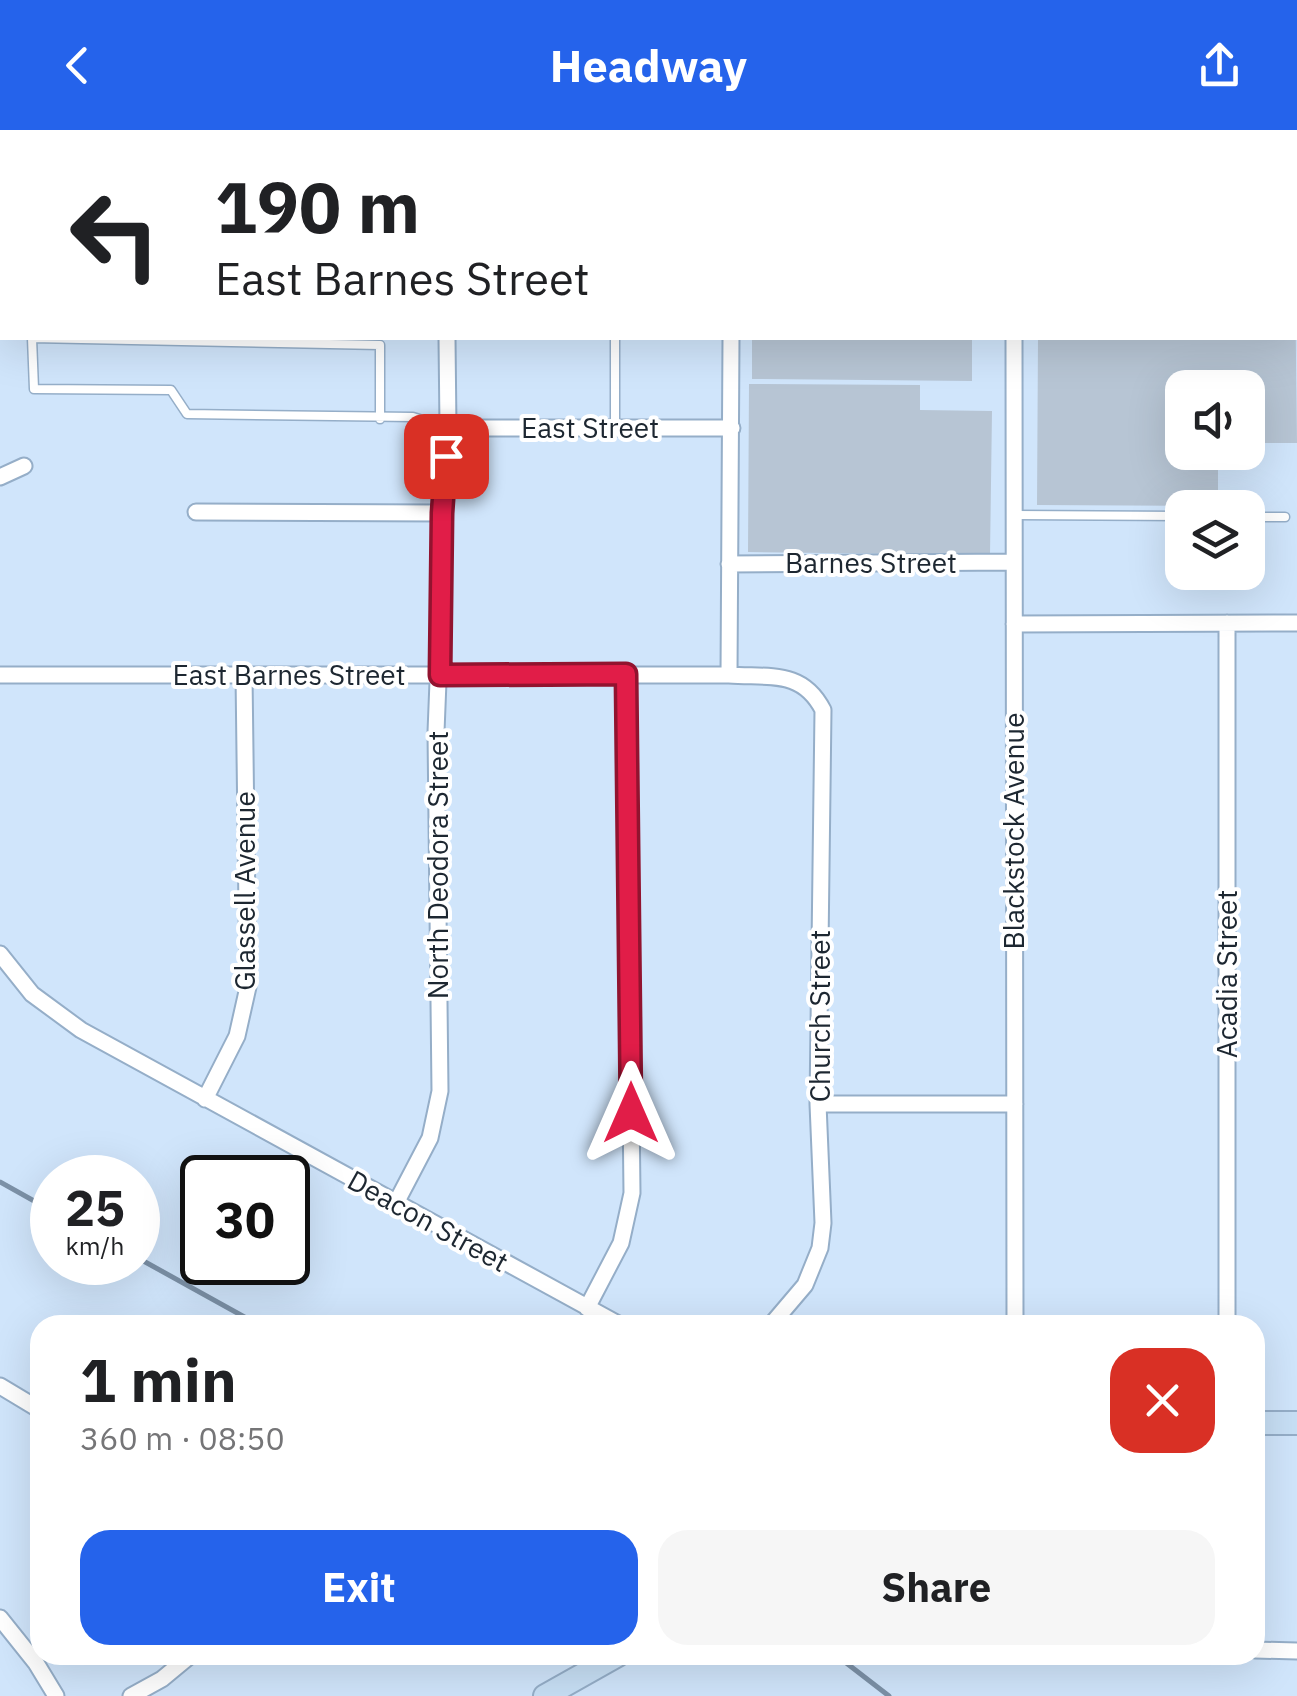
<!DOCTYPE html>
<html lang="en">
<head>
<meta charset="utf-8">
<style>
	:root { --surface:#fff; --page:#f6f6f6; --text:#202124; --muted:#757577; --accent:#2563eb }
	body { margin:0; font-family:"IBM Plex Sans",sans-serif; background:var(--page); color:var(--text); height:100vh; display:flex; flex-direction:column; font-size:38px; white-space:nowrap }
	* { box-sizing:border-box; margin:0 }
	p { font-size:32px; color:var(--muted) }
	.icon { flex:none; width:55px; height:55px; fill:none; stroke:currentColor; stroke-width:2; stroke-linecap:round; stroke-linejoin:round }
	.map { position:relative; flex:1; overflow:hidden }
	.side { position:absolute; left:30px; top:1185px; width:1235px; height:350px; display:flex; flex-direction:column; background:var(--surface); border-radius:30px; box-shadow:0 10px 40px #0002 }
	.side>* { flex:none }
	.hud { position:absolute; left:0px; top:0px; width:1298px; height:210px; box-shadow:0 10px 40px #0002; background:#fff; color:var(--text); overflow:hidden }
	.controls { position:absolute; left:1165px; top:240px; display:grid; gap:20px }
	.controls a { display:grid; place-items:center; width:100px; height:100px; border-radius:20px; background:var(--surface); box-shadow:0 10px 40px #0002; font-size:50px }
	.speed { position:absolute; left:30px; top:1025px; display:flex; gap:20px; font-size:50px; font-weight:700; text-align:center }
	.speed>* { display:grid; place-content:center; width:130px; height:130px; border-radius:50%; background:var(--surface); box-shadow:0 10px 40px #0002; line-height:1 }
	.speed small { font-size:25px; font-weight:400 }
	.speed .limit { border:5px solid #111; border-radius:15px; background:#fff; color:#111 }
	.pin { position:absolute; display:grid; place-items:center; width:85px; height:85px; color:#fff; margin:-42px; border-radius:20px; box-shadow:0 5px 15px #0006 }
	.me { position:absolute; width:110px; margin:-55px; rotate:0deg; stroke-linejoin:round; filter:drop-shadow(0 0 8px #0008) }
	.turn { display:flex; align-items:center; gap:35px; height:210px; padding:0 50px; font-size:45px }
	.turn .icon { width:130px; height:130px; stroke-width:2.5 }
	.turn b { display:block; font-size:70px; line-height:85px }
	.round { display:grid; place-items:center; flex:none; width:105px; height:105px; border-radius:30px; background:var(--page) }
	.summary { display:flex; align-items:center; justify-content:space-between; height:170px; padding:0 50px }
	h1 { font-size:60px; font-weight:800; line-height:75px }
	.button { display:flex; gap:20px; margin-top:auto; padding:20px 50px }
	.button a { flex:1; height:115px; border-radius:30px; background:var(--accent); color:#fff; font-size:40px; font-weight:800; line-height:115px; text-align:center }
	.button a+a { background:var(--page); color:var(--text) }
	header { display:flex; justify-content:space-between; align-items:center; height:130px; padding:0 50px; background:var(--accent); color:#fff; font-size:45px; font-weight:800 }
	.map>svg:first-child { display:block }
	.green { fill:#b7c5d4 }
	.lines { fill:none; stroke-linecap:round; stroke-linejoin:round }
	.stream { stroke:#7c91a7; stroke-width:5 }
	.service-casing { stroke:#95aec8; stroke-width:11 }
	.minor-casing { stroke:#95aec8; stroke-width:19 }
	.secondary-casing { stroke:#95aec8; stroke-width:26 }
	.service { stroke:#fff; stroke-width:8 }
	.minor { stroke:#fff; stroke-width:15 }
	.secondary { stroke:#c7dff5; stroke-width:22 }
	.route-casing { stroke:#92132f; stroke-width:25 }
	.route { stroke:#e11d48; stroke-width:18 }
	.labels { text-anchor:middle; stroke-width:8; stroke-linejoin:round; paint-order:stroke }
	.street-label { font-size:28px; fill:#1d2731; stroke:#fff }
</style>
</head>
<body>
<header><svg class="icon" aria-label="back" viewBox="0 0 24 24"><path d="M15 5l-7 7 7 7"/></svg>Headway<svg class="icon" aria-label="share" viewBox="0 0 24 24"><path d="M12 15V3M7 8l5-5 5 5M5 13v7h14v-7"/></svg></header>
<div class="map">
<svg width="1297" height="1566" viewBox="0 0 1297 1566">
	<rect width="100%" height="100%" fill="#d0e5fb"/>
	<path class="green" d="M1295 142 1297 313H1248V258H1182V322L1218 323V376L1037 375 1038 208H1295Z
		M752 208H972V251L752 249Z
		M749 254 920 255V280L992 281 990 425 748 422Z"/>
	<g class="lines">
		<path class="stream" d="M0 1052 52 1081
			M138 1128 259 1195
			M836 1525 889 1566"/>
		<g class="service-casing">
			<path id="service" d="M936 0V2
				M1249 0V2
				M1295 77H1297
				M1295 120H1297
				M615 208V298
				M380 289V215L32 208 34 259 171 260 187 284 413 287 448 298
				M1013 385 1182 386
				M1248 387H1285"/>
		</g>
		<g class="minor-casing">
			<path id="minor" d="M444 0V2
				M728 0V2
				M1015 0V2
				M1014 208 1015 1195
				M448 298H732
				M0 347 24 336
				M196 382 442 383
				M729 434 1013 432
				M1014 494 1297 493
				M0 545H729C769 548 802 539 823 580L818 974 823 1093 820 1118 805 1155 771 1195
				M729 545 731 208
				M0 824 32 864 81 900 620 1195
				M205 969 237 906 248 857 244 545
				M818 974H1015
				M396 1073 430 1008 440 961 436 602 448 298 447 208
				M587 1178 621 1113 632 1063 626 545
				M1227 1195V493
				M0 1256 40 1280
				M0 1488 36 1533 56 1566
				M1255 1520 1297 1521
				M131 1566 162 1549 191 1525"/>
		</g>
		<g class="secondary-casing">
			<path id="secondary" d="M1255 1293H1297
				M545 1566 618 1525"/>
		</g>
		<use href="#service" class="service"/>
		<use href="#minor" class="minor"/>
		<use href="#secondary" class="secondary"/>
	</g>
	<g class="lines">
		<g class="route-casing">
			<path id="route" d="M446 326 442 383 440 545 626 544 631 983"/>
		</g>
		<use href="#route" class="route"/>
	</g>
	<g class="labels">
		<g class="street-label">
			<text x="590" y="308">East Street</text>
			<text x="871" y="443">Barnes Street</text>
			<text x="289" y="555">East Barnes Street</text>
			<text transform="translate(1014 701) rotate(-90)" y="10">Blackstock Avenue</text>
			<text transform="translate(438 735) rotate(-90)" y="10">North Deodora Street</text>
			<text transform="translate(245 761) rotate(-90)" y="10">Glassell Avenue</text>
			<text transform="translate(1227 844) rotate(-90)" y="10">Acadia Street</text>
			<text transform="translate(820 886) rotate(-90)" y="10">Church Street</text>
			<text transform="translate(428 1091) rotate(29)" y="10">Deacon Street</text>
		</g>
	</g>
</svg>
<div class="controls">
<a><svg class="icon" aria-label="sound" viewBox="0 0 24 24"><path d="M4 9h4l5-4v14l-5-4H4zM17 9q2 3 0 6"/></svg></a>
<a><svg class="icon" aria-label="layers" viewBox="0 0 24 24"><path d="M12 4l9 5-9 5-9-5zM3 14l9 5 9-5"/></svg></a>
</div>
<div class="speed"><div>25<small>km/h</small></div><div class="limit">30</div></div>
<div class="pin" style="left:446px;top:326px;background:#d93025"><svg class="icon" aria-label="arrive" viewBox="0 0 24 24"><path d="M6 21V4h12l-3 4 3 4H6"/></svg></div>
<svg class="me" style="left:631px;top:983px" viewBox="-20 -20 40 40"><path d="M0-17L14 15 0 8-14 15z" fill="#e11d48" stroke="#fff" stroke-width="4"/></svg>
<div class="hud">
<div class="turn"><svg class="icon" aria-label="left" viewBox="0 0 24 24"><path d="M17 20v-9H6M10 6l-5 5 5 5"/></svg><div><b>190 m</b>East Barnes Street</div></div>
</div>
<section class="side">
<div class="summary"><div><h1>1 min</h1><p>360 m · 08:50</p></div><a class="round" style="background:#d93025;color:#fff"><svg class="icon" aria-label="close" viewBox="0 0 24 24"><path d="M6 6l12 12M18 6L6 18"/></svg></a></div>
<div class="button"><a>Exit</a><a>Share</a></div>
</section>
</div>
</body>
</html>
